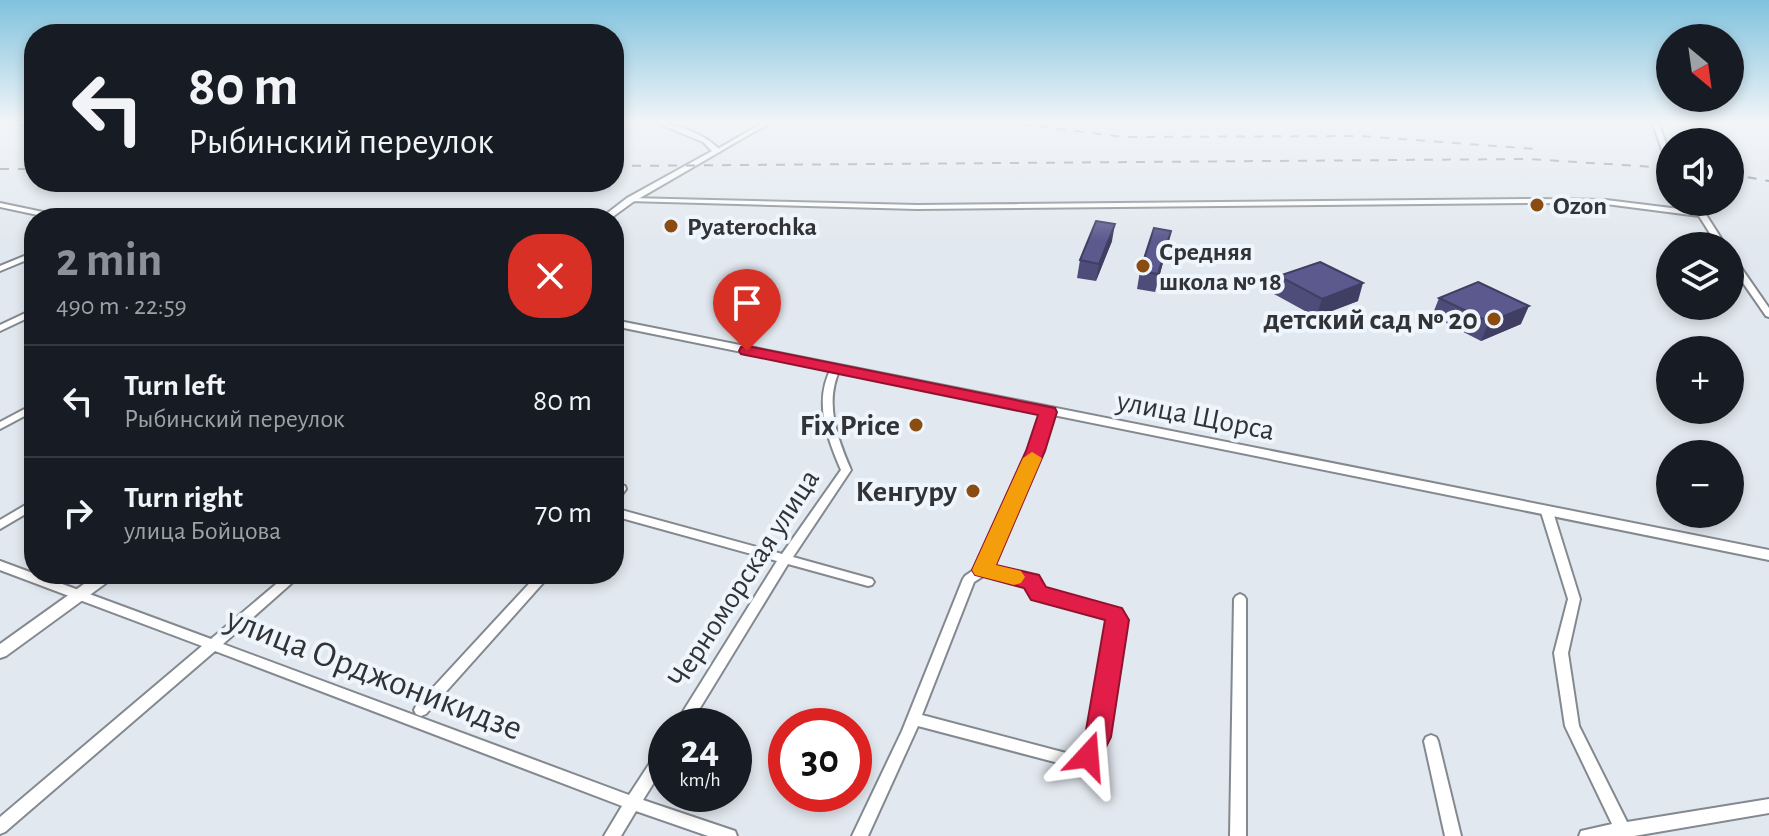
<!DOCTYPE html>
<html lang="en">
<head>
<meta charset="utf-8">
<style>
	:root { --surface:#171b24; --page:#242831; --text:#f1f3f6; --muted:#9ea1a6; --line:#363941; --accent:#8c9099 }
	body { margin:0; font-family:"Alegreya Sans",sans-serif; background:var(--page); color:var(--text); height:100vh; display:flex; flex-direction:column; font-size:30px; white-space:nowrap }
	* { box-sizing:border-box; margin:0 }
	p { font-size:26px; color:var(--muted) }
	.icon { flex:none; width:44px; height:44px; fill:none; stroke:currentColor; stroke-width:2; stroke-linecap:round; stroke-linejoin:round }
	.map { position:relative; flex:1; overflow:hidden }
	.panel { position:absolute; left:24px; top:208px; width:600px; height:376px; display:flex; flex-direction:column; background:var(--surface); border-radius:32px; box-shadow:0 4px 12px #0003 }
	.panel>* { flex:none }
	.top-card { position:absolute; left:24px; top:24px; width:600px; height:168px; border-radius:32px; box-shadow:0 4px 12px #0003; background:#171b24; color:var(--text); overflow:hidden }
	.needle { width:52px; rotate:151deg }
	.tools { position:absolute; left:1656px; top:24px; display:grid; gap:16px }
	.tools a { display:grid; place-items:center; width:88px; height:88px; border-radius:50%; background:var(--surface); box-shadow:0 4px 12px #0003; font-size:40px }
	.speed { position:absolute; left:648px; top:708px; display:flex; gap:16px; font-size:40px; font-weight:700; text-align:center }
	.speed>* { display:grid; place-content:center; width:104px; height:104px; border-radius:50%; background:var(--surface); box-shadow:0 4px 12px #0003; line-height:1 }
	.speed small { font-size:20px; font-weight:400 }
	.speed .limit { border:12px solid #d22; background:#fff; color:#111 }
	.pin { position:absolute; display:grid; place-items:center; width:68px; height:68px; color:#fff; margin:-82px -34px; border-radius:50% 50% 50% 0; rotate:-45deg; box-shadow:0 0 8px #0007 }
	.pin .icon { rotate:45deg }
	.me { position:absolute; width:88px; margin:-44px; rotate:19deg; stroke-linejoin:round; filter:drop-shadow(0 0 6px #0008) }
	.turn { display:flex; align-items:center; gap:28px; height:168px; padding:0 32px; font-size:36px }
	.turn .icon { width:104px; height:104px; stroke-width:2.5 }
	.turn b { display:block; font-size:56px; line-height:68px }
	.round { display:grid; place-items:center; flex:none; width:84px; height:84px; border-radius:32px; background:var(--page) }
	.summary { display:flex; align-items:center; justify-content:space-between; height:136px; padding:0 32px }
	h1 { font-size:48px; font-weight:600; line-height:60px; color:var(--accent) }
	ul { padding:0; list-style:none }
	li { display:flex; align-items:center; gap:24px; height:112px; padding:0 32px; border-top:2px solid var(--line) }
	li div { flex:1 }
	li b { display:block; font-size:30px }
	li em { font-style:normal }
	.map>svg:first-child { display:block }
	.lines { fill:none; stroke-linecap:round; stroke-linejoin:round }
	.minor-casing { stroke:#83898f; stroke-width:4 }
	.tertiary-casing { stroke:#83898f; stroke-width:4 }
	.minor { fill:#fff; fill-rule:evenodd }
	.tertiary { fill:#fff; fill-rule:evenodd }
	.rail { stroke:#7b7e83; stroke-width:2; stroke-dasharray:9 9; stroke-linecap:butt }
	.wall { fill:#4e4d7a }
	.shaded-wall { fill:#403e63 }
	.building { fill:#5b598e; stroke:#403e63; stroke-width:2 }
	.route { fill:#e11d48; stroke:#92132f; stroke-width:2 }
	.slow { fill:#f59e0b }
	.poi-dot { fill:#8b4c12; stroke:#eff5fc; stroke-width:3 }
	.labels { text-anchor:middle; stroke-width:8; stroke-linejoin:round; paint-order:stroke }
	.far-poi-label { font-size:26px; font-weight:bold; fill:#313336; stroke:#eff5fc; text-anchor:start }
	.poi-label { font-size:30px; font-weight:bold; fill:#313336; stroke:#eff5fc; text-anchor:end }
	.street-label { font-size:30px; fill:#313336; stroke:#eff5fc }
	.near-street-label { font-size:36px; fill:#313336; stroke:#eff5fc }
</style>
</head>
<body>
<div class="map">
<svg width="1769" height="836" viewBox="0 0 1769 836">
	<rect width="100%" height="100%" fill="#e2e8ef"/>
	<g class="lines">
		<g class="minor-casing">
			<path id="minor" d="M761 124H768L719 152 714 151Z
				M1653 124H1659L1670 155V166L1667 164Z
				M630 198 917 205 1536 199 1606 200 1696 211 1690 202H1698L1726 246H1718L1699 216 1606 204 1536 203 917 209 628 201V199Z
				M0 203 62 216 66 218H52L0 207Z
				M34 252V257L0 271V266Z
				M1730 256H1733L1769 308V317L1766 316 1730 264Z
				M34 309V315L0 331V325Z
				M835 366 840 369C824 402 837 438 851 470L793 557 872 579 874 582 872 585 868 586 788 564 689 726H674L777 561 614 516V508L782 554 841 470C827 438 813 400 832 367Z
				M34 404V411L0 429V422Z
				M1048 409 1053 412C1036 465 1015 517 990 567L1035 578 1043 591 1118 611 1123 620 1105 737 1093 761 1066 765 918 726 868 836H852L902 731 963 579 965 576 978 567 990 544 1030 451 1043 412ZM985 575 1027 585 1035 597 1109 618 1111 620 1091 736 1084 750 1066 753 922 715 974 582Z
				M621 485 625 486 626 489 618 500 614 501V490Z
				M34 500V509L0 529V520Z
				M1547 508 1551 509 1553 512 1580 599 1568 653 1579 726 1627 822 1769 799V813L1634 836H1579L1581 831 1612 824 1565 726 1554 653 1568 599 1541 512 1543 509Z
				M0 561 211 639 288 574H302L223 644 629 795 661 746 666 744V763L643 800 729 829 735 831 737 836H708L636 811 621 836H604L622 806 215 651 5 832 0 834V817L202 646 0 570Z
				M538 574H551L426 714 421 716 416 714 414 710 416 706Z
				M1240 594 1244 596 1246 599V836H1230L1234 599 1236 596Z
				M1431 735 1436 737 1438 741 1461 836H1445L1424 741 1426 737Z"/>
		</g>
		<g class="tertiary-casing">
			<path id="tertiary" d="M659 124C680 124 706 135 721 151L633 202 611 218H601L627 198 712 151 703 142Z
				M614 320 1769 550V560L614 326Z
				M98 574H115L113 578 6 656 0 658V644Z"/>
		</g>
		<use href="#minor" class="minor"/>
		<use href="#tertiary" class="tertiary"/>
		<path class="rail" d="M1021 124 1123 137 1361 136 1535 149
			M614 166 1529 159 1670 168
			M0 169H34
			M1730 174 1769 181"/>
	</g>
	<path class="wall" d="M19 124H34V133L21 126Z
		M1112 241 1096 281 1077 278 1080 260Z
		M1167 248 1155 292 1137 289 1140 271Z
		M1279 276 1358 301 1316 317 1274 294Z
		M1439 298 1521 324 1481 341 1432 316Z"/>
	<path class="shaded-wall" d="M29 124H34V133Z
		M1115 224 1112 241 1096 281 1099 264Z
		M1171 231 1167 248 1155 292 1158 274Z
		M1363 283 1358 301 1316 317 1322 299Z
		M1529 306 1521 324 1481 341 1489 322Z"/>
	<path class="building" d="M1096 221 1115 224 1099 264 1080 260Z
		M1154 228 1171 231 1158 274 1140 271Z
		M1320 262 1363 283 1322 299 1279 276Z
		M1478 282 1529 306 1489 322 1439 298Z"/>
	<linearGradient id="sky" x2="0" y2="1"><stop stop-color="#80c2dd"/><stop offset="0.51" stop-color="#f2f5f8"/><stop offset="1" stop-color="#f2f5f8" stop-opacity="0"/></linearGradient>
	<rect width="1769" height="241" fill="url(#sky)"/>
	<path class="route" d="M747 346 1055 408 1057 412 1045 451 996 565 1039 575 1046 587 1122 608 1129 620 1111 737 1097 765 1088 768 1078 765 1075 756 1085 736 1105 620 1031 600 1024 588 975 575 972 570 1026 451 1038 415 741 354 739 351 741 347Z"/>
	<path class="slow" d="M1032 452 1042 458 996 565 1021 571 1025 577 1021 583 1014 585 975 575 972 570 1023 458Z"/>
	<g class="poi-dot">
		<circle cx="1537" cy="205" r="8"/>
		<circle cx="671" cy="226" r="8"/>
		<circle cx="1143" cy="266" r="8"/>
		<circle cx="1494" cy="319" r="8"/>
		<circle cx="916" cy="425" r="8"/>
		<circle cx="973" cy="491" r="8"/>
	</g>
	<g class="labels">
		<g class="far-poi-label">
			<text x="1553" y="214">Ozon</text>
			<text x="687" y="235">Pyaterochka</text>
			<text x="1159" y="260">Средняя<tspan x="1159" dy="30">школа № 18</tspan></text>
		</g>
		<g class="poi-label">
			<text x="1478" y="329">детский сад № 20</text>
			<text x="900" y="435">Fix Price</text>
			<text x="957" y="501">Кенгуру</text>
		</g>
		<g class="street-label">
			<text transform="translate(1196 415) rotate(11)" y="10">улица Щорса</text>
			<text transform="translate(743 578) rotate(-57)" y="10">Черноморская улица</text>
		</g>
		<g class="near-street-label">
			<text transform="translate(375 672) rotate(21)" y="13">улица Орджоникидзе</text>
		</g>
	</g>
</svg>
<div class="tools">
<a><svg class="needle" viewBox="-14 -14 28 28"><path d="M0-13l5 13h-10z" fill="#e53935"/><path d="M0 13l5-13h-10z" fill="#9ea1a6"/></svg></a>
<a><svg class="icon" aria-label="sound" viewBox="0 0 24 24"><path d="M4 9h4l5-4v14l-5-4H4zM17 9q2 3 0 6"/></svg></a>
<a><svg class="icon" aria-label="layers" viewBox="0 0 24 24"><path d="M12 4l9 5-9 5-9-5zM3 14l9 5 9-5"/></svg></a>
<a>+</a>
<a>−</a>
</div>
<div class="speed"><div>24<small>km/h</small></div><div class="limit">30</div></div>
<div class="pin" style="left:747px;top:351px;background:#d93025"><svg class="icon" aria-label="arrive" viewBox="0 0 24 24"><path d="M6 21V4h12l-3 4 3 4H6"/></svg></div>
<svg class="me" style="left:1088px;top:756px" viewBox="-20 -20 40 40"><path d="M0-17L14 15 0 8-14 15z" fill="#e11d48" stroke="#fff" stroke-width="4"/></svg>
<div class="top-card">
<div class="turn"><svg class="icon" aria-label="left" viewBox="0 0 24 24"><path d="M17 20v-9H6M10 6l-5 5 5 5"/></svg><div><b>80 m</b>Рыбинский переулок</div></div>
</div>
<section class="panel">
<div class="summary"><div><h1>2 min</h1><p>490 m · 22:59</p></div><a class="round" style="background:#d93025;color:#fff"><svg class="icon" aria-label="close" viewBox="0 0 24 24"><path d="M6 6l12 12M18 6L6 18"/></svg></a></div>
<ul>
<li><svg class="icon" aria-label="left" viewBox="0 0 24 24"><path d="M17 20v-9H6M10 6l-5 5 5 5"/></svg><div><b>Turn left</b><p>Рыбинский переулок</p></div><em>80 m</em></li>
<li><svg class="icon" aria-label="right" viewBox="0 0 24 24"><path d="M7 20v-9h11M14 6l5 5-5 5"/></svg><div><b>Turn right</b><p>улица Бойцова</p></div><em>70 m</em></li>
</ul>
</section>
</div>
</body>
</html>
